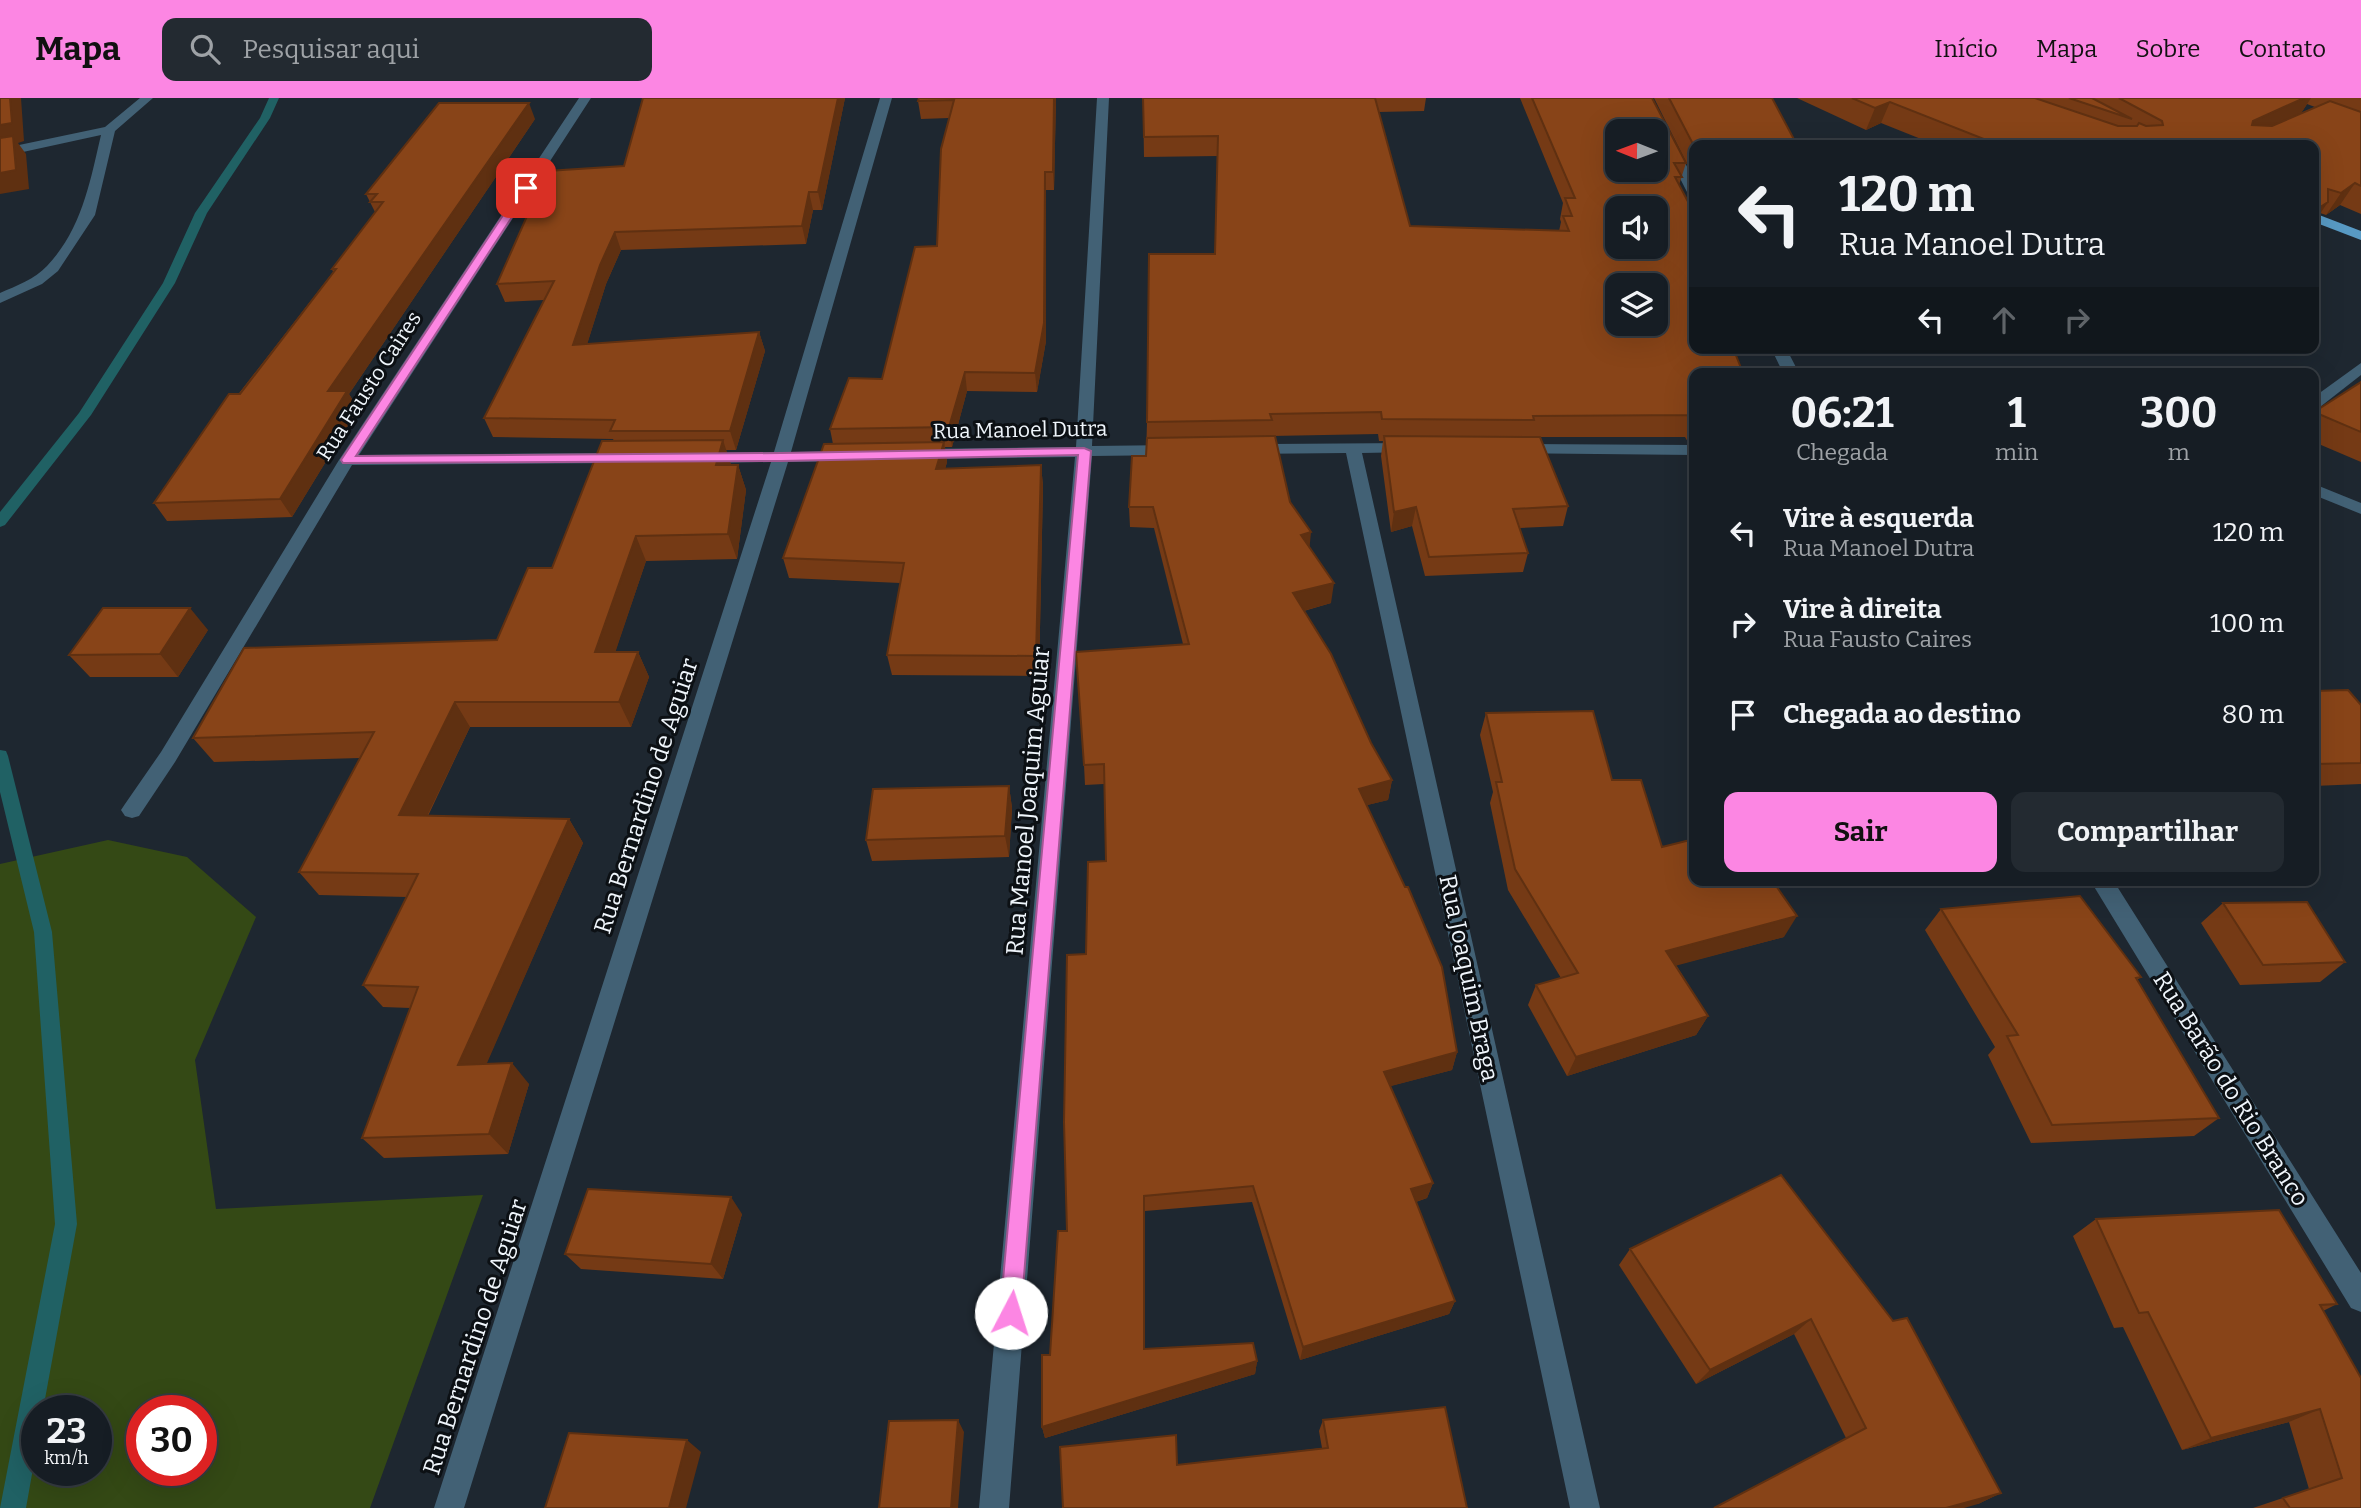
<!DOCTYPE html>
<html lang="pt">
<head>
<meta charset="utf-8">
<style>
	:root { --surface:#161d24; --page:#232a31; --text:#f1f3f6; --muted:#9ea2a6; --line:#353b41; --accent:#fc86e3 }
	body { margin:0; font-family:Bitter,serif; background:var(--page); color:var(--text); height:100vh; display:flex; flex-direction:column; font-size:26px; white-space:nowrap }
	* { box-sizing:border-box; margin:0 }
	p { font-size:23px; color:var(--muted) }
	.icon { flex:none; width:38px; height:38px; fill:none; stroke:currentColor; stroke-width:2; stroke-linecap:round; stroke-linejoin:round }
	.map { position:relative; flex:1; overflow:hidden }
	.sheet { position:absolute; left:1689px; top:270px; width:630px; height:518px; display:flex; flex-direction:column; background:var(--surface); border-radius:14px; box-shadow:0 7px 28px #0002,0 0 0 2px var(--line) }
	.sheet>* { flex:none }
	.banner { position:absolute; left:1689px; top:42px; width:630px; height:214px; border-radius:14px; box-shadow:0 7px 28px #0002,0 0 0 2px var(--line); background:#161d24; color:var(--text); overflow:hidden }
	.needle { width:46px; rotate:271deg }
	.tools { position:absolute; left:1605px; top:21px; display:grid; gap:14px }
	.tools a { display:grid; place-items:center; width:63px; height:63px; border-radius:14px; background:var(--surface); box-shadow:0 7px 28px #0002,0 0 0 2px var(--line); font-size:35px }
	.speed { position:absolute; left:21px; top:1297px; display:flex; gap:14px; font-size:35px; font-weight:700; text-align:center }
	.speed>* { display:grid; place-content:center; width:91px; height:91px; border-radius:50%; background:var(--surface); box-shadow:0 7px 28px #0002,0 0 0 2px var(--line); line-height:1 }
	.speed small { font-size:18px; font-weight:400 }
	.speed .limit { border:10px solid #d22; background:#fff; color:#111 }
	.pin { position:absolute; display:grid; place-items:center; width:60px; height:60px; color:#fff; margin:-30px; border-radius:14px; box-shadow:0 4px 10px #0006 }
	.me { position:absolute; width:77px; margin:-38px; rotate:5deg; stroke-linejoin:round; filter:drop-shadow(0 0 5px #0008) }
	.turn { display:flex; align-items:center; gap:24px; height:147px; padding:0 35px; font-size:32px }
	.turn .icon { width:91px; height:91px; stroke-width:2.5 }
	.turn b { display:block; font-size:49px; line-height:60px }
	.lanes { display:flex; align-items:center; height:66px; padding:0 35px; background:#0003; justify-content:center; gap:35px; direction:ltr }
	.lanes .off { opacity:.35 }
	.eta { display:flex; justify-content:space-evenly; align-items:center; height:119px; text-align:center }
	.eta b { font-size:42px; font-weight:700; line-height:49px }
	.primary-button { display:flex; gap:14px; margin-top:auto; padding:14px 35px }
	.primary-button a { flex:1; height:80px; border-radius:14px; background:var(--accent); color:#111; font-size:28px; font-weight:700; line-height:80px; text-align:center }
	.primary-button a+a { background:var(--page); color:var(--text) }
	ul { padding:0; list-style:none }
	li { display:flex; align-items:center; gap:21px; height:91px; padding:0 35px }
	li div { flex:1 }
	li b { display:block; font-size:26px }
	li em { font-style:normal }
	header { display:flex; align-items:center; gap:42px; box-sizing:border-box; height:98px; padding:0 35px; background:var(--accent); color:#111 }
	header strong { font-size:33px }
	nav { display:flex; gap:38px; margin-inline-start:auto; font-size:24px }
	.search { width:490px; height:63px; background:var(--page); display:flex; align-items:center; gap:18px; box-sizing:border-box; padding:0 24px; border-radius:14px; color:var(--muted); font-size:26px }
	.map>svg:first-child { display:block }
	.green { fill:#344915; fill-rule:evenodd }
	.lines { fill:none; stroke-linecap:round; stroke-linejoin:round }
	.stream { fill:#206164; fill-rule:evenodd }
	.minor { fill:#426175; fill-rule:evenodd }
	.major { fill:#589ac4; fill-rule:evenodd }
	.wall { fill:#753a15; fill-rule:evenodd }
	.shaded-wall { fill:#5f3011 }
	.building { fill:#884418; stroke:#5f3011; stroke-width:2; fill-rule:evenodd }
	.route { fill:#fc86e3; stroke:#a45794; stroke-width:2 }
	.labels { text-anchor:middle; stroke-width:6; stroke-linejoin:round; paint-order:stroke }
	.far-street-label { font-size:21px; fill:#f0f6fc; stroke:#0c1014 }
	.street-label { font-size:24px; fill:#f0f6fc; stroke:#0c1014 }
</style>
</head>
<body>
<header>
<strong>Mapa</strong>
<div class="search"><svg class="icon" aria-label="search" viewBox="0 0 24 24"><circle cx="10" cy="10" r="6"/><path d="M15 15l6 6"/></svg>Pesquisar aqui</div>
<nav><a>Início</a><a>Mapa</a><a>Sobre</a><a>Contato</a></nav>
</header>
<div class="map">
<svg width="2361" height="1410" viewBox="0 0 2361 1410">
	<rect width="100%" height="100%" fill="#1e2730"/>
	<path class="green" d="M108 742 187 759 256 819 195 962 216 1111 483 1097 370 1410H0V766ZM37 1312H96V1372H37ZM142 1312H201V1372H142Z"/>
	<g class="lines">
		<path class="stream" d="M269 0H279L270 20 207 115 175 185 91 317 5 427 0 429V414L79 315 163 185 195 115 260 20Z
			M0 652 6 653 8 658 52 834 77 1126 43 1312H37V1348L26 1410H0L55 1126 34 834 0 694Z"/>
		<path class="minor" d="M140 0H153L115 33 95 117 58 173 42 186 0 205V195C16 188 35 181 47 168 82 131 90 84 101 37L0 59V51L105 29Z
			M579 0H591L359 357 621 355 629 360 621 365 352 367 175 664 139 718 132 720 125 718 121 712 125 706 161 654 339 362Z
			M880 0H892L791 354 848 353 856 358 848 363 788 364 464 1410H434L771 364 702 365 694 360 702 355 774 354Z
			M1097 0H1109L1092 348 1174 347 1182 352 1174 357 1092 358 1009 1410H979L1075 359 919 361 911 356 919 351 1076 349Z
			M1639 0H1651L1694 82V98L1687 94Z
			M1771 250H1786L1799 275H1783Z
			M2361 265V277L2320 309 2314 311V299Z
			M1408 345 1416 350 1414 354 1362 355 1600 1410H1570L1346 355 1252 356 1244 351 1252 346Z
			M1518 346 1694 347V357L1512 355 1510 351Z
			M2314 386 2361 405V416L2314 397Z
			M2090 782H2113L2361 1175V1214L2351 1210Z"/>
		<path class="major" d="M2314 115 2361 133V142L2314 124Z"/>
	</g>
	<path class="wall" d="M845 0 822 112H813L806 146 621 152 606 186 587 246 759 234 765 253 736 352H726L731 367H738L746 392 737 461 646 463 615 554H638L649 579 631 629H470L428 718 569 721 583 745 486 966 529 986 508 1056 384 1060 362 1040 410 910 383 909 363 887 407 799 319 797 299 774 360 660 214 664 193 640 497 542 552 470 614 343 613 341 493 339 484 320 544 202 505 204 497 186 624 68Z
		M1056 0 1054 92H1046V243L1037 294 967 293 952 349H945L947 364 945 371 1041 367 1043 388 1039 578 892 577 887 557 900 485 789 480 783 460 833 346 830 331 882 281 937 148 949 20 921 21 918 3Z
		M1143 0H1426L1424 13 1378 14 1410 128 1559 133 1561 124 1560 121 1563 105 1520 0H1652L1686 65 1679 87 1694 275V345L1688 344 1685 339H1540L1568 408 1563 428 1520 430 1528 455 1523 474 1425 478 1412 428 1391 434 1381 358 1383 343H1379L1378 336 1271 338 1290 404 1331 505 1304 513 1371 645 1392 682 1388 702 1367 707 1457 954 1452 972 1390 988 1433 1085 1427 1100 1416 1104 1455 1203 1449 1216 1300 1262 1252 1104 1145 1113V1251L1257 1263 1255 1276 1045 1340 1042 1329 1067 1133 1086 856 1106 763 1104 686 1085 687 1084 667 1183 546 1154 430 1130 429 1129 409 1146 358 1147 324 1215 156 1218 58 1144 59Z
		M1654 0H1772L1694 47V80Z
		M1797 0H2361V116L2340 107 2326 117 2320 115 2314 125V47H1936L1881 25 1866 32ZM2307 6 2315 9 2301 15Z
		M535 21 349 296 358 311 292 419 167 423 154 405 333 174 332 171 375 114 366 96Z
		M2361 284V364L2314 344V315Z
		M208 532 178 579H90L69 557Z
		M2314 593 2361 607V686L2314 688Z
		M1486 615 1612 682 1662 749 1694 782H1832L1778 790 1784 839 1676 867 1708 918 1696 937 1567 978 1528 907 1536 887 1561 880 1508 792 1490 705 1493 694 1480 637Z
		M1009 688 1012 710 1009 759 872 763 866 742Z
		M2223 805 2345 864 2320 884 2240 887 2201 825Z
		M1941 811 2141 879 2137 882 2219 1020 2194 1038 2031 1045 1988 957 1995 949 1925 832Z
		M1781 1077 2001 1395 1978 1406 1846 1340 1794 1236 1696 1286 1619 1167 1630 1151Z
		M742 1116 723 1181 581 1171 565 1156Z
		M2096 1121 2337 1206 2323 1213 2361 1410H2253L2309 1391 2289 1324 2182 1352 2123 1229 2114 1230 2073 1138Z
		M1323 1322 1467 1410 1177 1367 1322 1350 1319 1333Z"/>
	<path class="shaded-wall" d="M10 0H21L24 43 18 45 26 56 29 91 0 96V27Z
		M838 0H845L822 112 818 94Z
		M1054 0H1056L1054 92 1053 74Z
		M2304 0H2311L2300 17 2240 45 2253 23Z
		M1890 4 1881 25 1866 32 1875 10Z
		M529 5 535 21 349 296 358 311 292 419 280 401 328 293Z
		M1045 74 1046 92V243L1037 294 1035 275Z
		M2355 85 2340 107 2326 117 2341 95Z
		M809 94 813 112 806 146 802 128Z
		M2328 104 2314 125V113Z
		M615 134 621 152 606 186 581 266 573 247 600 167Z
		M759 234 765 253 736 352 730 333Z
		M965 274 967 293 952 349 949 329Z
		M723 342 731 367H716Z
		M944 344 947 364 940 391 936 371Z
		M738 367 746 392 737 461 728 436Z
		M1041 367 1043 388 1039 578 1036 558Z
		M1416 409 1412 428 1391 434 1394 414Z
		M1311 434 1309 455 1301 437Z
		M636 438 646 463 607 579 595 554Z
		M1334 485 1331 505 1292 516 1293 495Z
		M190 510 208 532 178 579 160 556Z
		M638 554 649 579 631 629 619 604Z
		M455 604 470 629 416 741 399 717Z
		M1392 682 1388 702 1355 710 1359 691Z
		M1009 688 1012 710 1009 759 1005 738Z
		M569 721 583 745 477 988 458 967Z
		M1797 818 1784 839 1656 873 1666 853Z
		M1708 918 1696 937 1567 978 1576 959Z
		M1457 954 1452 972 1380 991 1384 974Z
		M512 965 529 986 508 1056 489 1036Z
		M1433 1085 1427 1100 1406 1107 1411 1091Z
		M1144 1098 1145 1113V1264L1144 1251Z
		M731 1099 742 1116 723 1181 711 1166Z
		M1455 1203 1449 1216 1300 1262 1303 1249Z
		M1811 1221 1794 1236 1696 1286 1710 1272Z
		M1257 1263 1255 1276 1045 1340 1042 1329Z
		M2320 1311 2289 1324 2182 1352 2211 1340Z
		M958 1322 964 1334 958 1410H951Z
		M687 1342 701 1354 686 1410H669Z
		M2001 1395 1978 1406 1964 1410H1946Z"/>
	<path class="building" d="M0 0H10L12 25 0 27Z
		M643 0H838L818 94H809L802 128 615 134 600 167 573 247 759 234 730 333H610L615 322 484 320 554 183 497 186 547 73 624 68Z
		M919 0H1054L1053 74H1045L1044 225 1035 275 965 274 949 329 830 331 849 280 882 281 915 149 937 148 941 51 954 2 918 3Z
		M1143 0H1375L1410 128 1569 133 1563 118H1572L1565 100H1575L1532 0H1652L1686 65H1674L1682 79H1675L1694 115V250H1733L1743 275H1694V319L1693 317 1533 318 1534 322 1382 321 1381 314 1270 316 1272 322 1147 324 1149 156H1215L1218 38 1144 39ZM1617 33H1656V72H1617ZM1617 110H1656V149H1617ZM1617 187H1656V226H1617Z
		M1669 0H1772L1797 47 1694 48Z
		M1852 0H2035L2118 28H2137L2139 25 2146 28 2163 27 2162 23 2119 0H2304L2253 23 2252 27 2272 28 2330 3 2361 14V88L2355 85 2341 95 2328 91V104L2314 113V47H1999L1890 4 1875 10Z
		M2069 0H2092L2132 21Z
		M439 5H529L328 293H347L280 401 154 405 229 296H240L336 171H332L383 104H370L377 96H366Z
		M13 38 16 72 0 75V40Z
		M2361 284V334L2314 314Z
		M1275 338 1290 404 1311 434 1301 437 1334 485 1293 495 1331 556 1371 645 1392 682 1359 691 1405 789H1408L1442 869 1457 954 1384 974 1433 1085 1411 1091 1455 1203 1303 1249 1253 1088 1144 1098V1251L1253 1245 1257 1263 1042 1329V1257H1050L1058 1133H1067L1064 1024 1067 857 1086 856 1088 764 1106 763 1104 666 1084 667 1076 554 1189 546 1153 409H1129L1132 358H1146L1147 340Z
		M1384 338 1540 339 1568 408 1513 411 1528 455 1429 459 1416 409 1394 414Z
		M723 342 716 367H738L728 436 636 438 595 554H638L619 604H455L399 717 569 721 458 967 512 965 489 1036 362 1040 418 889 363 887 418 776 299 774 374 634 193 640 244 550 497 542 528 470H552L602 343Z
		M944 344 936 371 1041 367 1036 558 887 557 904 465 783 460 824 346Z
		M103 510H190L160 556 69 557Z
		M2348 592 2361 607V665L2314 666V593Z
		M1593 613 1612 682H1641L1662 749 1694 741V782H1772L1797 818 1666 853 1708 918 1576 959 1536 887 1578 875 1515 771 1496 684H1502L1486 615Z
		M1009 688 1005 738 866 742 873 691Z
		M2080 798 2141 879 2136 880 2219 1020 2052 1027 2007 938 2018 937 1941 811Z
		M2307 804 2345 864 2263 867 2223 805Z
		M1781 1077 1893 1223 1907 1220 2001 1395 1946 1410H1714L1866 1330 1811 1221 1710 1272 1630 1151Z
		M588 1091 731 1099 711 1166 565 1156Z
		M2279 1112 2337 1206 2320 1207 2361 1280V1410H2290L2283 1400 2342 1380 2320 1311 2211 1340 2148 1214 2139 1215 2096 1121Z
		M1445 1309 1467 1410H1063L1060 1349 1176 1337 1177 1367 1328 1350 1323 1322Z
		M958 1322 951 1410H879L889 1323Z
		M569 1335 687 1342 669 1410H545Z"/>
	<path class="route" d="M526 87 531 90 356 358 781 355 1084 350 1091 353 1021 1215 1018 1223 1011 1226 1003 1223 1000 1215 1078 357 781 363 343 365 341 362 521 90Z"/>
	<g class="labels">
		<g class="far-street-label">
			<text transform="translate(369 288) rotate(-57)" y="7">Rua Fausto Caires</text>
			<text transform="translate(1020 332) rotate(-1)" y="7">Rua Manoel Dutra</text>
		</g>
		<g class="street-label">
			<text transform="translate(646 698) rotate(-72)" y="8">Rua Bernardino de Aguiar</text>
			<text transform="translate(1028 703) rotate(-85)" y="8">Rua Manoel Joaquim Aguiar</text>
			<text transform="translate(1469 880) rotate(78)" y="8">Rua Joaquim Braga</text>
			<text transform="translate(2231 991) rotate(58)" y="8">Rua Barão do Rio Branco</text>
			<text transform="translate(475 1239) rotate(-72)" y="8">Rua Bernardino de Aguiar</text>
		</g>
	</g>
</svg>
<div class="tools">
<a><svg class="needle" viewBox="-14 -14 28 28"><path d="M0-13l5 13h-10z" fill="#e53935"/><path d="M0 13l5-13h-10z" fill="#9ea2a6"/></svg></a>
<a><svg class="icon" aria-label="sound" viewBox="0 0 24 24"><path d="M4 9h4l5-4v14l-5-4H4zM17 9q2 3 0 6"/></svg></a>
<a><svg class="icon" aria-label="layers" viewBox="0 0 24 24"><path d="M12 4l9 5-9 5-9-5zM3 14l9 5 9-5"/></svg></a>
</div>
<div class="speed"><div>23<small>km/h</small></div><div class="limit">30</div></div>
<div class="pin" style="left:526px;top:90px;background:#d93025"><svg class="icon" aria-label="arrive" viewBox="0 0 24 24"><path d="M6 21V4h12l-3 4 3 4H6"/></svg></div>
<svg class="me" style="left:1011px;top:1215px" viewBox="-20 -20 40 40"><circle r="19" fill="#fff"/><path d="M0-13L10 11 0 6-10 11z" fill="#fc86e3"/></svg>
<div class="banner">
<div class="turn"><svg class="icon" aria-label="left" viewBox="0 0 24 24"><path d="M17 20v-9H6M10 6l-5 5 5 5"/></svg><div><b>120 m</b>Rua Manoel Dutra</div></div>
<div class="lanes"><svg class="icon" aria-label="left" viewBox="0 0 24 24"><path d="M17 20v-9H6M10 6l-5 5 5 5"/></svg><svg class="icon off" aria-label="ahead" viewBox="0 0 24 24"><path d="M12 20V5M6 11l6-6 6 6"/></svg><svg class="icon off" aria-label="right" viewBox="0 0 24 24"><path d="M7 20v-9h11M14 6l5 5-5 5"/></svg></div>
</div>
<section class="sheet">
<div class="eta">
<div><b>06:21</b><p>Chegada</p></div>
<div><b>1</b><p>min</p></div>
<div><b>300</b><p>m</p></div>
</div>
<ul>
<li><svg class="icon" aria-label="left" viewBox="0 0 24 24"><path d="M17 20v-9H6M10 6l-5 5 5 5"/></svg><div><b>Vire à esquerda</b><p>Rua Manoel Dutra</p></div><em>120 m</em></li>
<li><svg class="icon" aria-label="right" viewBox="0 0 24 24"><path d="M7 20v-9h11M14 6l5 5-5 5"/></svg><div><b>Vire à direita</b><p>Rua Fausto Caires</p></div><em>100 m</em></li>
<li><svg class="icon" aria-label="arrive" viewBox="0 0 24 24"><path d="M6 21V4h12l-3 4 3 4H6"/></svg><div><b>Chegada ao destino</b></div><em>80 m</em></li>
</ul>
<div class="primary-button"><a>Sair</a><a>Compartilhar</a></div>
</section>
</div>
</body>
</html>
